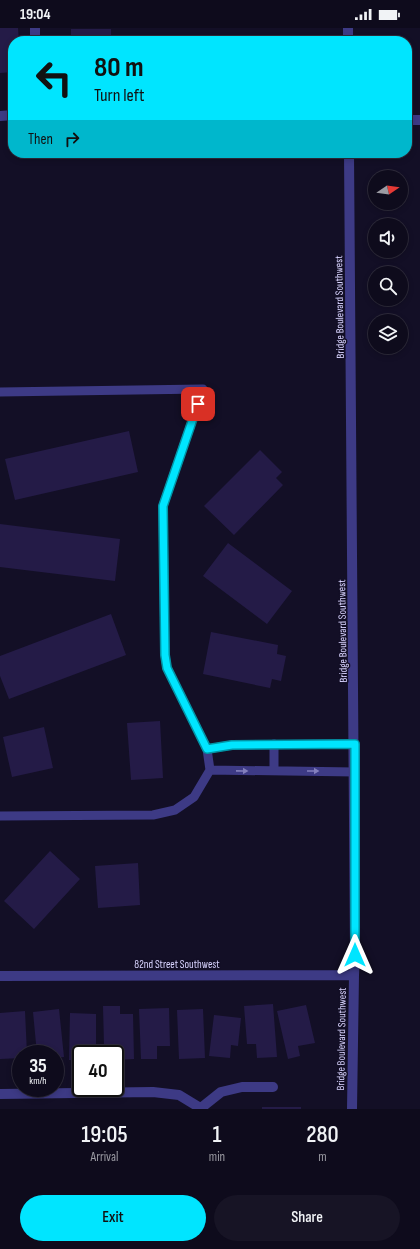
<!DOCTYPE html>
<html lang="en">
<head>
<meta charset="utf-8">
<style>
	:root { --surface:#0e0b1c; --page:#171425; --text:#f1f3f6; --muted:#9b9ba3; --line:#2e2b3b; --accent:#00e5ff }
	body { margin:0; font-family:"Sofia Sans Condensed",sans-serif; background:var(--page); color:var(--text); height:100vh; display:flex; flex-direction:column; font-size:15px; white-space:nowrap }
	* { box-sizing:border-box; margin:0 }
	p { font-size:13px; color:var(--muted) }
	.icon { flex:none; width:22px; height:22px; fill:none; stroke:currentColor; stroke-width:2; stroke-linecap:round; stroke-linejoin:round }
	.map { position:relative; height:1081px; overflow:hidden }
	.panel { display:flex; flex-direction:column; background:var(--surface); flex:1 }
	.panel>* { flex:none }
	.banner { position:absolute; left:8px; top:8px; width:404px; height:122px; border-radius:16px; box-shadow:0 2px 6px #0003,0 0 0 1px var(--line); background:#00e5ff; color:#111; overflow:hidden }
	.needle { width:26px; rotate:77deg }
	.tools { position:absolute; left:368px; top:142px; display:grid; gap:8px }
	.tools a { display:grid; place-items:center; width:40px; height:40px; border-radius:50%; background:var(--surface); box-shadow:0 2px 6px #0003,0 0 0 1px var(--line); font-size:20px }
	.speed { position:absolute; left:12px; top:1017px; display:flex; gap:8px; font-size:20px; font-weight:700; text-align:center }
	.speed>* { display:grid; place-content:center; width:52px; height:52px; border-radius:50%; background:var(--surface); box-shadow:0 2px 6px #0003,0 0 0 1px var(--line); line-height:1 }
	.speed small { font-size:10px; font-weight:400 }
	.speed .limit { border:2px solid #111; border-radius:6px; background:#fff; color:#111 }
	.pin { position:absolute; display:grid; place-items:center; width:34px; height:34px; color:#fff; margin:-17px; border-radius:8px; box-shadow:0 2px 6px #0006 }
	.me { position:absolute; width:44px; margin:-22px; rotate:0deg; stroke-linejoin:round; filter:drop-shadow(0 0 3px #0008) }
	.turn { display:flex; align-items:center; gap:14px; height:84px; padding:0 20px; font-size:18px }
	.turn .icon { width:52px; height:52px; stroke-width:2.5 }
	.turn b { display:block; font-size:28px; line-height:34px }
	.then { display:flex; align-items:center; height:38px; padding:0 20px; background:#0003; gap:8px; font-size:15px }
	.eta { display:flex; justify-content:space-evenly; align-items:center; height:68px; text-align:center }
	.eta b { font-size:24px; font-weight:600; line-height:28px }
	.action { display:flex; gap:8px; margin-top:auto; padding:8px 20px }
	.action a { flex:1; height:46px; border-radius:24px; background:var(--accent); color:#111; font-size:16px; font-weight:600; line-height:46px; text-align:center }
	.action a+a { background:var(--page); color:var(--text) }
	.status { display:flex; justify-content:space-between; align-items:center; height:28px; padding:0 20px; background:var(--surface); direction:ltr }
	.status svg { height:11px; fill:currentColor }
	.map>svg:first-child { display:block }
	.building { fill:#241b47 }
	.lines { fill:none; stroke-linecap:round; stroke-linejoin:round }
	.service { stroke:#3d3a85; stroke-width:9 }
	.minor { stroke:#3d3a85; stroke-width:10 }
	.tertiary { stroke:#3d3a85; stroke-width:10 }
	.oneway { fill:#837fbc }
	.route-casing { stroke:#0095a6; stroke-width:10 }
	.route { stroke:#00e5ff; stroke-width:7 }
	.labels { text-anchor:middle; stroke-width:3; stroke-linejoin:round; paint-order:stroke }
	.street-label { font-size:11px; fill:#d9d4ff; stroke:#130f26 }
</style>
</head>
<body>
<div class="status"><b>19:04</b><svg viewBox="0 0 49 12"><path d="M0 12V9h3v3zM5 12V6h3v6zM10 12V3h3v9zM15 12V0h3v12zM26 1h20v11H26zM47 4h2v5h-2z"/></svg></div>
<div class="map">
<svg width="420" height="1081" viewBox="0 0 420 1081">
	<rect width="100%" height="100%" fill="#130f26"/>
	<path class="building" d="M0 0H18L19 13H13V44L0 45Z
		M71 1H111V13H71Z
		M129 403 138 444 15 472 5 431Z
		M260 422 282 444 276 450 283 457 234 507 204 478Z
		M0 496 120 511 115 553 0 539Z
		M228 515 292 563 267 596 203 548Z
		M111 586 126 627 9 671 0 648V628Z
		M211 604 278 617 277 626 286 628 281 653 272 651 270 660 203 646Z
		M160 693 163 750 131 752 127 695Z
		M44 699 53 740 12 749 3 709Z
		M50 823 80 851 34 901 4 873Z
		M138 835 140 877 98 880 95 838Z
		M273 976 277 1029 257 1030 256 1016H247L244 978Z
		M306 977 315 1015 298 1018 300 1028 288 1031 277 983Z
		M103 978H120V986H133L134 1031 116 1032V1017H104Z
		M169 980 170 1018H157V1031H141L139 981Z
		M59 981 64 1029 55 1030V1026H37L33 984Z
		M203 981 205 1030 179 1031 177 982Z
		M25 983 27 1026H21V1030L0 1031V985Z
		M70 985 96 986V1020H88V1026H81V1033L69 1032Z
		M214 987 241 990 238 1018 231 1017 230 1030 209 1028Z
		M262 1079H301V1081H262Z"/>
	<g class="lines">
		<path class="service" d="M0 364 203 361 163 478 165 627 167 640 207 721 210 742 194 769 175 782 153 787 0 788
			M274 716V743
			M207 721 232 717 355 716
			M210 742 355 744"/>
		<path class="minor" d="M35 0V13
			M0 1066 153 1064 179 1067 202 1081
			M201 1080 221 1064 242 1059H273"/>
		<path class="tertiary" d="M348 0V13
			M0 88 13 87
			M407 92H420
			M349 125 355 927 354 947 352 1081
			M0 948 354 947"/>
	</g>
	<defs><path id="oneway-solid" d="M-6-.8H1V-3.2L6.5 0L1 3.2V.8H-6Z"/></defs>
	<g class="oneway">
		<use href="#oneway-solid" transform="translate(242 743) rotate(1)"/>
		<use href="#oneway-solid" transform="translate(313 743)"/>
	</g>
	<g class="lines">
		<g class="route-casing">
			<path id="route" d="M198 376 163 478 165 627 167 640 207 721 232 717 355 716V927"/>
		</g>
		<use href="#route" class="route"/>
	</g>
	<g class="labels">
		<g class="street-label">
			<text transform="translate(339 279) rotate(-91)" y="4">Bridge Boulevard Southwest</text>
			<text transform="translate(342 603) rotate(-91)" y="4">Bridge Boulevard Southwest</text>
			<text x="177" y="940">82nd Street Southwest</text>
			<text transform="translate(341 1011) rotate(-89)" y="4">Bridge Boulevard Southwest</text>
		</g>
	</g>
</svg>
<div class="tools">
<a><svg class="needle" viewBox="-14 -14 28 28"><path d="M0-13l5 13h-10z" fill="#e53935"/><path d="M0 13l5-13h-10z" fill="#9b9ba3"/></svg></a>
<a><svg class="icon" aria-label="sound" viewBox="0 0 24 24"><path d="M4 9h4l5-4v14l-5-4H4zM17 9q2 3 0 6"/></svg></a>
<a><svg class="icon" aria-label="search" viewBox="0 0 24 24"><circle cx="10" cy="10" r="6"/><path d="M15 15l6 6"/></svg></a>
<a><svg class="icon" aria-label="layers" viewBox="0 0 24 24"><path d="M12 4l9 5-9 5-9-5zM3 14l9 5 9-5"/></svg></a>
</div>
<div class="speed"><div>35<small>km/h</small></div><div class="limit">40</div></div>
<div class="pin" style="left:198px;top:376px;background:#d93025"><svg class="icon" aria-label="arrive" viewBox="0 0 24 24"><path d="M6 21V4h12l-3 4 3 4H6"/></svg></div>
<svg class="me" style="left:355px;top:927px" viewBox="-20 -20 40 40"><path d="M0-17L14 15 0 8-14 15z" fill="#00e5ff" stroke="#fff" stroke-width="4"/></svg>
<div class="banner">
<div class="turn"><svg class="icon" aria-label="left" viewBox="0 0 24 24"><path d="M17 20v-9H6M10 6l-5 5 5 5"/></svg><div><b>80 m</b>Turn left</div></div>
<div class="then">Then<svg class="icon" aria-label="right" viewBox="0 0 24 24"><path d="M7 20v-9h11M14 6l5 5-5 5"/></svg></div>
</div>
</div>
<section class="panel">
<div class="eta">
<div><b>19:05</b><p>Arrival</p></div>
<div><b>1</b><p>min</p></div>
<div><b>280</b><p>m</p></div>
</div>
<div class="action"><a>Exit</a><a>Share</a></div>
</section>
</body>
</html>
